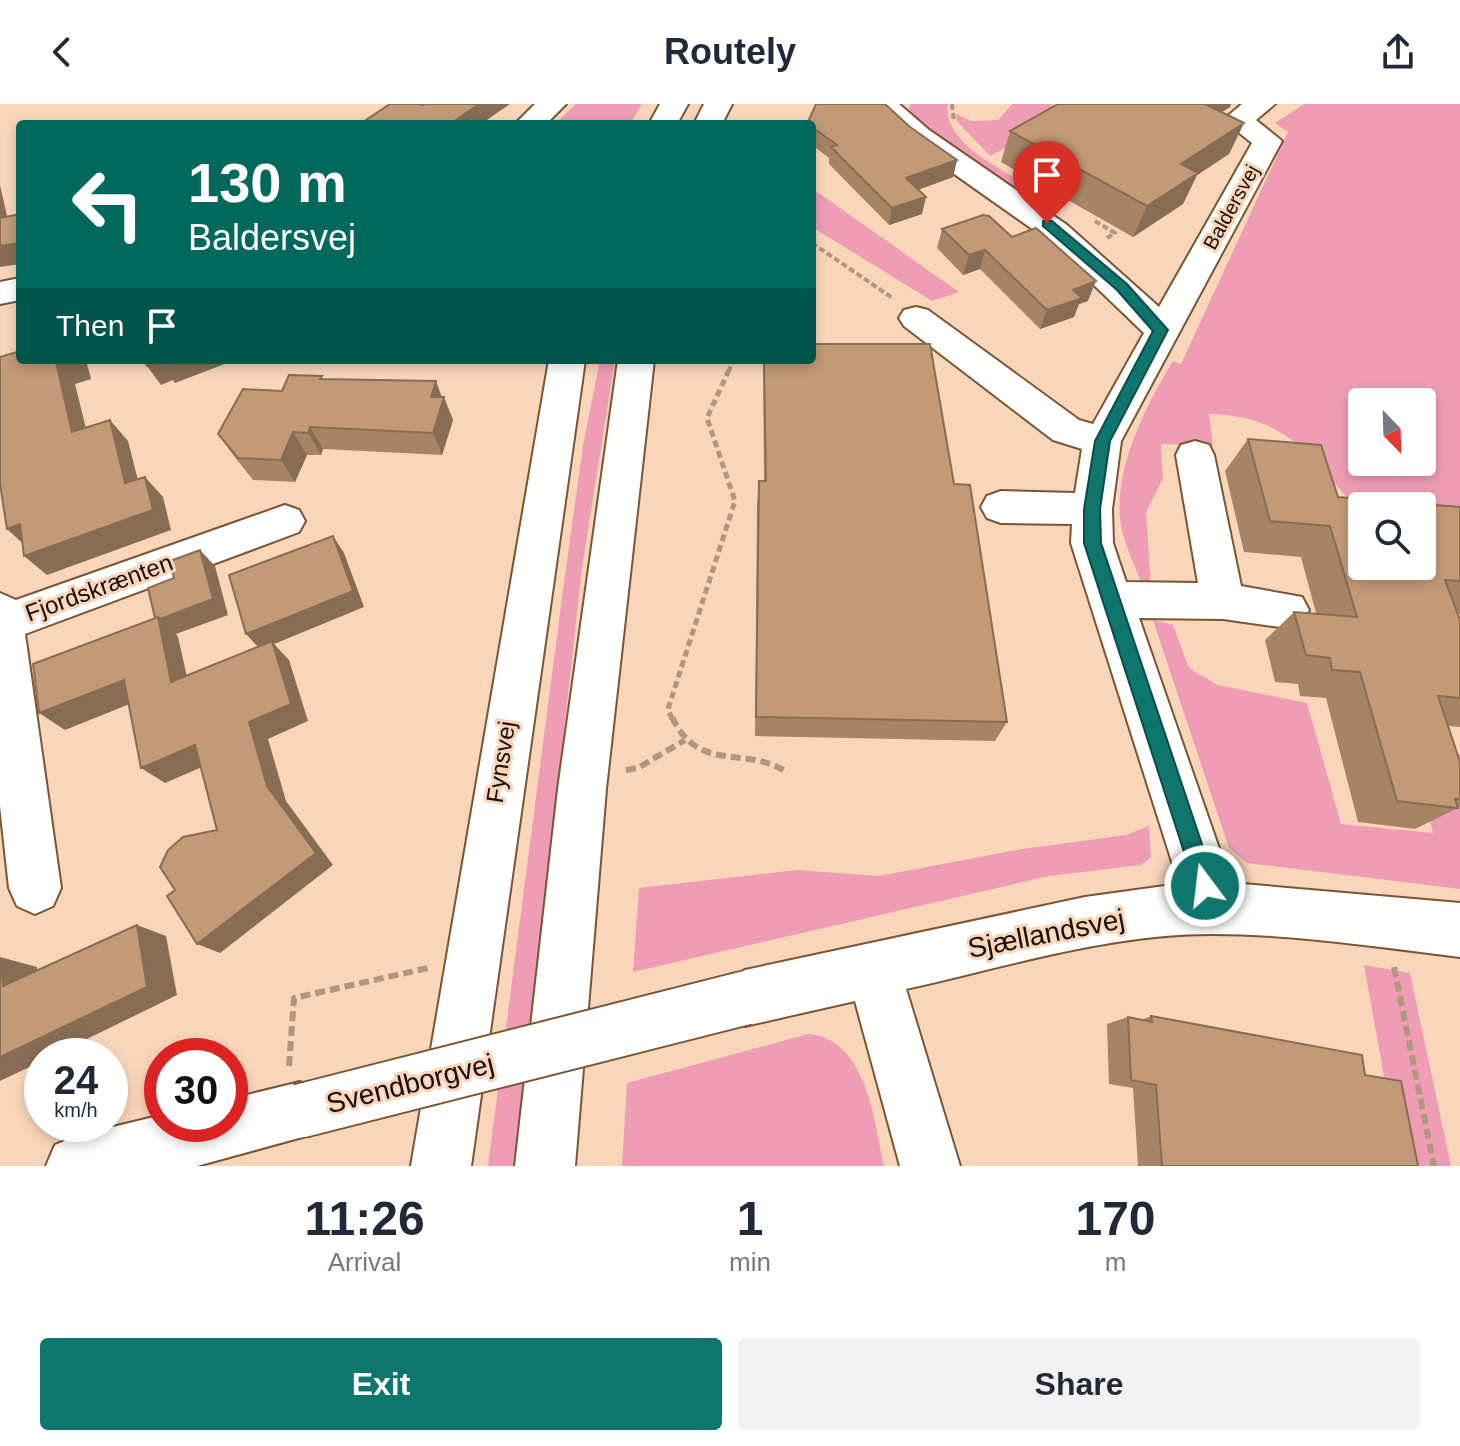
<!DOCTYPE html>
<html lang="en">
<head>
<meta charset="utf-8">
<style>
	:root { --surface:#fff; --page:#f2f2f3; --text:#1f2937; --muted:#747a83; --accent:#0f766e }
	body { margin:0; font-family:Helvetica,sans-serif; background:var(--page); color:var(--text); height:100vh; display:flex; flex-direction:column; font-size:30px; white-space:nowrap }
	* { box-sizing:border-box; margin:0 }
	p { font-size:26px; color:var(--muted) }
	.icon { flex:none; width:44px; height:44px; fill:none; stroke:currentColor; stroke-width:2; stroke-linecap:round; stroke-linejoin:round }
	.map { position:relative; height:1062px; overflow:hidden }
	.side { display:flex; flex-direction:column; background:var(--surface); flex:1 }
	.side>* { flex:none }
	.hud { position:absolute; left:16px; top:16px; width:800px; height:244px; border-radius:8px; box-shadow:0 4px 12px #0003; background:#00695c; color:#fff; overflow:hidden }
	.needle { width:52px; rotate:157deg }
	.tools { position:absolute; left:1348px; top:284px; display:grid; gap:16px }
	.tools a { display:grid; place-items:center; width:88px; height:88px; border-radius:8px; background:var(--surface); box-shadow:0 4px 12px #0003; font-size:40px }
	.speed { position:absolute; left:24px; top:934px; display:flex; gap:16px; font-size:40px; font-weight:700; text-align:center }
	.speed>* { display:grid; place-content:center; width:104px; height:104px; border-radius:50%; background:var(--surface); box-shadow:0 4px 12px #0003; line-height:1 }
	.speed small { font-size:20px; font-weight:400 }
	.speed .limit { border:12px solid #d22; background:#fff; color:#111 }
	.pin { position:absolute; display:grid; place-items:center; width:68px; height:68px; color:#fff; margin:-82px -34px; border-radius:50% 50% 50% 0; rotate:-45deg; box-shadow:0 0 8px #0007 }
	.pin .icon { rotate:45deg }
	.me { position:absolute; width:88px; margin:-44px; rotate:345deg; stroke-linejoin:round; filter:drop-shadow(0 0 6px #0008) }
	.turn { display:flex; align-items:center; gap:28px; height:168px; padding:0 40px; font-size:36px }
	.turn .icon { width:104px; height:104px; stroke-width:2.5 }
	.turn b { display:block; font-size:56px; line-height:68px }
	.then { display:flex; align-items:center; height:76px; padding:0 40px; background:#0003; gap:16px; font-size:30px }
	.eta { display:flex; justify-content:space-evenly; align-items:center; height:136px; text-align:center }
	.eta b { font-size:48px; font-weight:700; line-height:56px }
	.action { display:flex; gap:16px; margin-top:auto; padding:16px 40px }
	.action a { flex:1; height:92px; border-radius:8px; background:var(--accent); color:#fff; font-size:32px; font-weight:700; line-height:92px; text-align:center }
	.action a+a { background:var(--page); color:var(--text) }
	header { display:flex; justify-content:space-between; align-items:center; height:104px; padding:0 40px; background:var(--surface); font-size:36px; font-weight:700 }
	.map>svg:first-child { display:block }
	.green { fill:#ef9db5; fill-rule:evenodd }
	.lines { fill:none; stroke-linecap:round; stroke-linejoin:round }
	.minor-casing { stroke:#7a5534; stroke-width:4 }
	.major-casing { stroke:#7a5534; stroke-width:4 }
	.path-far2 { stroke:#b39680; stroke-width:4; stroke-dasharray:6 3; stroke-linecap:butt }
	.path-far1 { stroke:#b39680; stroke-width:5; stroke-dasharray:7 4; stroke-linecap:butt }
	.path { stroke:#b39680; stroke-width:6; stroke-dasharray:10 5; stroke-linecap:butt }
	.minor { fill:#fff; fill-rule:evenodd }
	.major { fill:#fff; fill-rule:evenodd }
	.minor-bridge-casing { stroke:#7a5534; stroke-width:57; stroke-linecap:butt }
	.minor-bridge { stroke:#fff; stroke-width:53 }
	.wall { fill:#a88467 }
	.shaded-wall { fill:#886c54 }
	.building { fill:#c39a78; stroke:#886c54; stroke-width:2; fill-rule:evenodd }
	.route { fill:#0f766e; stroke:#0a4d48; stroke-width:2 }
	.labels { text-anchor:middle; stroke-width:6; stroke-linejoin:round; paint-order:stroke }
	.far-street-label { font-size:20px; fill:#1a0c02; stroke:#f9d6ba }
	.street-label { font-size:24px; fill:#1a0c02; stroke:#f9d6ba }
	.near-street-label { font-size:28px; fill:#1a0c02; stroke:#f9d6ba }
</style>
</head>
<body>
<header><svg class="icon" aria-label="back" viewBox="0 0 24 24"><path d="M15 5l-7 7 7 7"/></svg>Routely<svg class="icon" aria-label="share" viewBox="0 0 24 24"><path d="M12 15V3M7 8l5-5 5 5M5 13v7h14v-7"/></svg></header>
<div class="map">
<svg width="1460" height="1062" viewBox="0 0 1460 1062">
	<rect width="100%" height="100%" fill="#f9d6ba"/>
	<path class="green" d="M576 0H642L630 20H555Z
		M910 0H948C942 37 998 63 1024 79L1011 86 908 16Z
		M1012 0H1051L1069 10 990 52 957 17 956 10 971 17 998 16Z
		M1304 0H1460V432L1422 402 1352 399C1306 347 1284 312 1209 310L1213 342 1161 340 1163 374 1146 408 1151 483 1142 481C1135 461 1122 436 1120 415 1115 362 1146 301 1173 257L1181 260 1288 28 1275 19ZM1362 298H1422V358H1362Z
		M812 85 833 99 959 188 932 197 812 123Z
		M600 256H615L582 464 516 1062H488L561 501 583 341Z
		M1153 516 1173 521 1188 562 1195 568 1218 581 1307 599 1341 720 1433 729 1414 645 1460 650V785L1247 759 1229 744Z
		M1149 722 1151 753 1141 761 1049 772 633 868 639 784 797 766 879 772 1022 745 1126 731Z
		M1364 861 1410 869 1451 1062H1400Z
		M808 930C867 935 874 1016 884 1062H622L627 979Z"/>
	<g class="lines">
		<g class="minor-casing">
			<path id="minor" d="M535 0H566L546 20H515Z
				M869 0H899L929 26 1067 121 1159 203 1252 39 1223 16 1242 0H1275L1256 16 1282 37 1121 337 1112 405 1113 439 1126 478 1198 479 1176 351 1181 341 1195 337 1209 341 1214 351 1241 482 1302 493 1309 506 1302 519 1287 524 1223 515 1139 514 1231 779 1460 799V853C1378 843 1294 830 1211 830 1109 830 1005 863 906 885L960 1062H900L855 897 745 922 726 913 717 894 726 875 745 866 1085 793 1179 780 1071 439 1072 420 1001 419 987 414 981 403 987 392 1001 387 1075 389 1082 345 1053 336 904 222 899 214 904 206 916 203 928 206 1079 316 1093 320 1144 229 1045 134 909 38Z
				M20 174V196L0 200V178Z
				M285 401 299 406 305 417 299 428 25 530 61 784 53 802 35 810 17 802 9 784 0 702V489L16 496Z
				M300 978 321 986 329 1007 321 1028 197 1062H46L55 1041 76 1032 162 1011V1020H230V995Z"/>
		</g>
		<g class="major-casing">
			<path id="major" d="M660 0H688L677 20H649Z
				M704 0H732L722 20H694Z
				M549 256H585L471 1062H411Z
				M618 256H654L606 685 575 1062H515L558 685Z"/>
		</g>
		<path class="path-far2" d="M952 0 954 18
			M1095 117 1115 129 1107 134
			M812 139 894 195
			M728 268 734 256"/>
		<path class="path-far1" d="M672 615 668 605 735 397 707 314 729 266"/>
		<path class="path" d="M672 613C699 671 746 640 788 669
			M626 666 638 664 685 636
			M1394 863 1434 1062
			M289 962 294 894 428 864"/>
		<use href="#minor" class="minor"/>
		<use href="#major" class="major"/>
		<g class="minor-bridge-casing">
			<path id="minor-bridge" d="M300 1007 745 894"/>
		</g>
		<use href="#minor-bridge" class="minor-bridge"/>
	</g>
	<path class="wall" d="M1055 0H1231L1230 3 1222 8 1244 19 1229 50 1197 71 1183 100 1133 133 1001 58 1010 27 1056 1Z
		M812 20 910 23 957 56 953 73 918 86 922 110 889 121 829 60V54L812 41Z
		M942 125 1012 133 1088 197 1079 200 1074 213 1040 225 980 165 963 171 937 144Z
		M763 256H812L954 380 1007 618 995 637 755 632 757 402 759 377H764Z
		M323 276 442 293 453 316 442 351 323 345 321 351H307L295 378 253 376 234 352 218 330 282 287Z
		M1248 335 1338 393 1460 403V510H1458L1460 516V623L1448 622 1460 658V703L1458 704 1415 725 1358 718 1326 594 1300 592 1298 580 1275 578 1265 536 1294 508 1316 509 1301 453 1244 448 1225 367Z
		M1151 912 1365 971 1418 1062H1138L1133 984 1109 980 1107 920 1128 913 1141 916Z"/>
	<path class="shaded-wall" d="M479 0H510L481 20H450Z
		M1200 0H1231L1230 3 1187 29Z
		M1244 19 1229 50 1197 71 1183 100 1133 133 1147 102 1181 60Z
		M957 56 953 73 903 91 906 74Z
		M0 81 12 134 0 118Z
		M926 93 922 110 889 121 892 104Z
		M20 139V160L0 163V142Z
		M985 146 980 165 963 171 969 151Z
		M1096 177 1088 197 1079 200 1074 213 1040 225 1047 206 1073 186Z
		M64 256H86L91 275 75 280 92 349 72 328 56 258Z
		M174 256H235L175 279 173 276 161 281 147 262 160 257Z
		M436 277 443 296 444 293 453 316 442 351 433 329 431 293Z
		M110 316 128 337 144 400 125 379Z
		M310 323 323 345 321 351 308 329Z
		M293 328 307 351 295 378 281 356Z
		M145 373 163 393 171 426 47 471 24 452Z
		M20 420 29 445 7 425Z
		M333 432 344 449 364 503 274 540 289 556 308 617 268 635 286 697 333 761 220 849 197 840 249 618 260 545 246 530Z
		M200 446 215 462 228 511 176 530 178 533 192 595 171 578 158 513Z
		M124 576 147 593 65 626 39 609Z
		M195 641 216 657 165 679 141 664Z
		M137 821 166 832 177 891 52 952H42V957L0 977V953Z
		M0 853 37 863 40 891 3 882Z"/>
	<path class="building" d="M390 0H419L423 1 425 0H479L450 20H368L363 18Z
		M816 0H885L910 23 957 56 906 74 926 93 892 104 831 43 837 41 812 23V20H807Z
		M1058 0H1205L1244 19 1181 60 1198 69 1147 102 1010 27Z
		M20 110V139L0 142V114Z
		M983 111 989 112 1012 133 1036 124 1096 177 1073 186 1082 194 1047 206 985 146 969 151 942 125Z
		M812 240H930L954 380 970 381 1007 618 756 613 759 377H766L764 256H812Z
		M20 247V256H64L56 258 72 328 110 316 125 379 145 373 153 406 24 452 20 420 7 425 0 380V253Z
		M144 256H174L162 261 160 257 147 262Z
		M289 271 322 272 320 275 436 277 431 293H444L433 329 310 323 308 329 293 328 281 356 238 354 218 330 243 285 282 287Z
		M1248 335 1321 341 1338 393 1460 403V477L1445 476 1460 516V594L1438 592 1460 658V695H1455L1458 704 1397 697 1360 568 1332 566 1330 554 1306 551 1294 508 1357 513 1330 422 1270 417ZM1362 402H1422V462H1362Z
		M333 432 353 487 246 530 229 471Z
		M200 446 213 495 160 515 158 513 155 514 148 484 174 474 170 457Z
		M158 513 171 578 272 537 291 600 249 618 267 682 316 749 197 840 167 792 175 786 160 763 168 746 183 733 217 726 195 641 141 664 124 576 39 609 33 560Z
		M137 821 147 883 0 953V853L3 882Z
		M1151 912 1362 951 1365 971 1401 977 1418 1062H1162L1156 981 1131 976 1128 913 1152 918Z"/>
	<path class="route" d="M1043 117H1052L1127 180 1168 226 1110 337 1100 405 1101 439 1216 782 1213 790 1205 793 1198 790 1195 782 1084 439V405L1095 337 1153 227 1117 186 1043 122Z"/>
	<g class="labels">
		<g class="far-street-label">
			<text transform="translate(1231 103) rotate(-61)" y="7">Baldersvej</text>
		</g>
		<g class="street-label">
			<text transform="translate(99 484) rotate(-20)" y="8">Fjordskrænten</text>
			<text transform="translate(501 658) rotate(-81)" y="8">Fynsvej</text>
		</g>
		<g class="near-street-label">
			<text transform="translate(1046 829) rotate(-11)" y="10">Sjællandsvej</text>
			<text transform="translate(410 979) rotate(-14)" y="10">Svendborgvej</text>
		</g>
	</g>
</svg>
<div class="tools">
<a><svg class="needle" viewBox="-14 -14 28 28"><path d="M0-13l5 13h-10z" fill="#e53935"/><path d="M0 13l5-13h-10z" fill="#747a83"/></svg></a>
<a><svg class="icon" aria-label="search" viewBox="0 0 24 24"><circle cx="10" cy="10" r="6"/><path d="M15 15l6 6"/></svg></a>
</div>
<div class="speed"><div>24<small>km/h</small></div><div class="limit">30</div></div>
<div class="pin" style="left:1047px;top:119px;background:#d93025"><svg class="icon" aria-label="arrive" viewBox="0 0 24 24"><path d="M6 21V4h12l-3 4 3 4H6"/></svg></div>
<svg class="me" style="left:1205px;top:782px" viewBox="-20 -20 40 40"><circle r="17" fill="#0f766e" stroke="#fff" stroke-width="3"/><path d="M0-11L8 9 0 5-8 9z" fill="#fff"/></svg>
<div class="hud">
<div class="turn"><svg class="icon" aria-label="left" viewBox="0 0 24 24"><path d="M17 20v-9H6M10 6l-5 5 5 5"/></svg><div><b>130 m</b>Baldersvej</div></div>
<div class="then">Then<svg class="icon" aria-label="arrive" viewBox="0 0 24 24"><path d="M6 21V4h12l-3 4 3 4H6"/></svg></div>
</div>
</div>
<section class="side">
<div class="eta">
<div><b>11:26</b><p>Arrival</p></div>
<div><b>1</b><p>min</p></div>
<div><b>170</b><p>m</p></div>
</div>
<div class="action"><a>Exit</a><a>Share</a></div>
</section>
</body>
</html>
